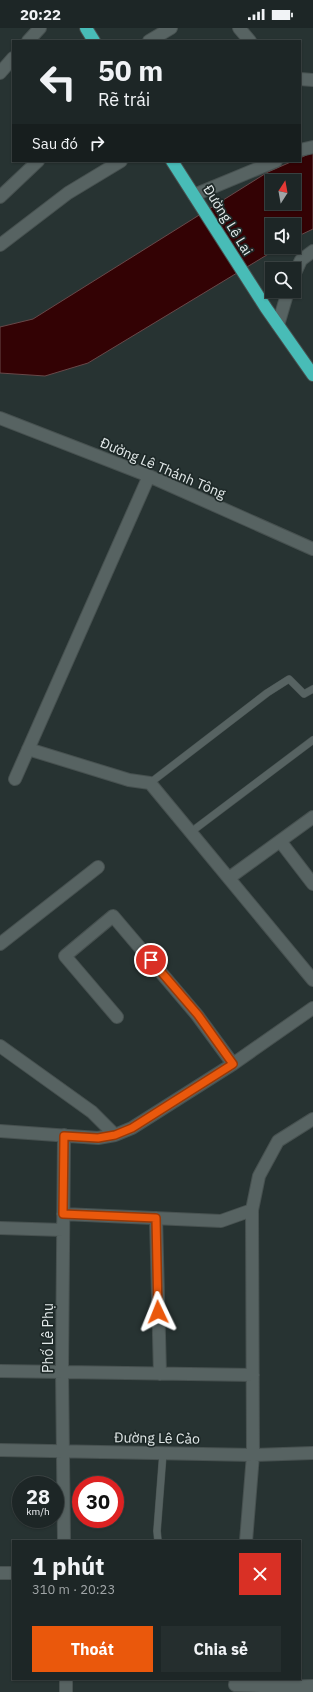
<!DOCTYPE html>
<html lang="vi">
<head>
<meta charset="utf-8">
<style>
	:root { --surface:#1d2626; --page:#252e2e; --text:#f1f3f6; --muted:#a0a5a7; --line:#3b4343; --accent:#ea580c }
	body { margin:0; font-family:"IBM Plex Sans",sans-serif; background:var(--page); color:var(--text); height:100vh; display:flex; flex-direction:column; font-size:15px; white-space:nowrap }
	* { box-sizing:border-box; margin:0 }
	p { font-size:13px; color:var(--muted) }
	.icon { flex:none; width:22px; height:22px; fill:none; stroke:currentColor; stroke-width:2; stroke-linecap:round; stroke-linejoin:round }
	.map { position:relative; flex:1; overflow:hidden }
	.sheet { position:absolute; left:12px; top:1512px; width:289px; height:140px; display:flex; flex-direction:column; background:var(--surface); border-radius:0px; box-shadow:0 1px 3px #0004,0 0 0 1px var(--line) }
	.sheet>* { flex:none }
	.hud { position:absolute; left:12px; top:12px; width:289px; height:122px; border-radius:0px; box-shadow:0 1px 3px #0004,0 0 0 1px var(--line); background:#1d2626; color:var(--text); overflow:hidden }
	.needle { width:26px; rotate:11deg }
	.controls { position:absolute; left:265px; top:146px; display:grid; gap:8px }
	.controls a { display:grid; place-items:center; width:36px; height:36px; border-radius:0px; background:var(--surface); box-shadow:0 1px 3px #0004,0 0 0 1px var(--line); font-size:20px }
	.speed { position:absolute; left:12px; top:1448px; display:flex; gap:8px; font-size:20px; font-weight:700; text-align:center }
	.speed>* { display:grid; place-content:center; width:52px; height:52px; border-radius:50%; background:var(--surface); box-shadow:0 1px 3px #0004,0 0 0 1px var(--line); line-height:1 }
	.speed small { font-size:10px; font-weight:400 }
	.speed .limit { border:6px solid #d22; background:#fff; color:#111 }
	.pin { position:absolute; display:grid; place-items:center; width:34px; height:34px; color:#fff; margin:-17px; border:2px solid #fff; border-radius:50%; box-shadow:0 1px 4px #0007 }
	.me { position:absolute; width:44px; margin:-22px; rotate:358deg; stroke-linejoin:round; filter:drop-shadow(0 0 3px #0008) }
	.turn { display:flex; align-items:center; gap:14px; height:84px; padding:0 20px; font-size:18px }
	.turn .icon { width:52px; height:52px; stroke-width:2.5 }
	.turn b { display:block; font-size:28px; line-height:34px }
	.then { display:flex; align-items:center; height:38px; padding:0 20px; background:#0003; gap:8px; font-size:15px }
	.round { display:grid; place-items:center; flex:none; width:42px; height:42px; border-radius:0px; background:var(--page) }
	.headline { display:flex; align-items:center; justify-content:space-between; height:68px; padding:0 20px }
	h1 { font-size:24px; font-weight:800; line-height:30px }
	.action { display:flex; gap:8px; margin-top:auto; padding:8px 20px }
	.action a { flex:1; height:46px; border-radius:0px; background:var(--accent); color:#fff; font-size:16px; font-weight:800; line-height:46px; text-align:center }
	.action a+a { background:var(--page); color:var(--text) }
	.status { display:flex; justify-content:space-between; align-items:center; height:28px; padding:0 20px; background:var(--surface); direction:ltr }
	.status svg { height:11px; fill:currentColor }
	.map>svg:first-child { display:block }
	.water { fill:#330204; stroke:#684849; fill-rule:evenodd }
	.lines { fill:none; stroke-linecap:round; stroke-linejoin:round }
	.lane-casing { stroke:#475150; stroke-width:8 }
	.street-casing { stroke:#475150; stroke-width:14 }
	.highway-casing { stroke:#475150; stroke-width:14 }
	.lane { stroke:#576362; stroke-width:7 }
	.street { stroke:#576362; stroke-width:12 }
	.highway { stroke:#48bcb7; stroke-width:12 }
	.route-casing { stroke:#983908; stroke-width:10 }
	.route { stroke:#ea580c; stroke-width:7 }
	.labels { text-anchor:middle; stroke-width:3.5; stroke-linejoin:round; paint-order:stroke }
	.street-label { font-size:14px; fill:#e3eaea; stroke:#1e2928 }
</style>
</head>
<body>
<div class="status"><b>20:22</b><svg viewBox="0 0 49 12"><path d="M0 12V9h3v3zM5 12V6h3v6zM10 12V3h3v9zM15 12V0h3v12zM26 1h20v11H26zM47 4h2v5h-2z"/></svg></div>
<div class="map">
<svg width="313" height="1664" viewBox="0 0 313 1664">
	<rect width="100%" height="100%" fill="#273332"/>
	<path class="water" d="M313 124V201L294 210V197H272V219H280L88 335 45 348 0 345V299L33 291 268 144 293 133H300V130ZM272 153H294V175H272Z"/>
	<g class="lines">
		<g class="lane-casing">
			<path id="lane" d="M150 755 267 665 289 651 304 666 313 661
				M191 804 313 712
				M158 1513 157 1503 163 1425"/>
		</g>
		<g class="street-casing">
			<path id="street" d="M239 0 250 13
				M28 13 40 0
				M149 13 171 0
				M0 45 13 30
				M300 51 313 52
				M300 122 313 119
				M194 167 276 133
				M0 169 38 133
				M0 217 68 165 121 133
				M294 247 301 232 313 223
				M278 297 288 263
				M0 390 149 448 313 521
				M28 721 129 752 150 755 313 952
				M15 751 149 448
				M280 813 313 856
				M229 850 313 789
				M0 916 98 839
				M117 989 65 928 113 888 197 987 233 1036
				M0 1018 92 1084 115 1107
				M0 1103 98 1110 115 1107 132 1100 233 1036 313 980
				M63 1186 221 1193 252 1182 259 1148 278 1113 313 1091
				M156 1190 160 1346
				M0 1200 63 1202
				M0 1343 253 1347
				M0 1422 253 1427 313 1425
				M64 1513 62 1343 64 1107
				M246 1513 253 1427 252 1182
				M0 1545H13
				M66 1651V1664
				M236 1651 235 1657 285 1659 313 1658"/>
		</g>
		<g class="highway-casing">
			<path id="highway" d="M86 0 94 13
				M172 133 266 280 313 347"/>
		</g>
		<use href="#lane" class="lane"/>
		<use href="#street" class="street"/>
		<use href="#highway" class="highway"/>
	</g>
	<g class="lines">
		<g class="route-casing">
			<path id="route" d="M151 932 198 987 233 1036 132 1100 115 1107 98 1110 64 1108 63 1186 156 1190 158 1284"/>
		</g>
		<use href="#route" class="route"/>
	</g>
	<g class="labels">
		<g class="street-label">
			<text transform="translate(228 192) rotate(58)" y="5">Đường Lê Lai</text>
			<text transform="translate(163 440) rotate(23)" y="5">Đường Lê Thánh Tông</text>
			<text transform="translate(48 1310) rotate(-90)" y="5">Phố Lê Phụ</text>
			<text transform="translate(157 1410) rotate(1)" y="5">Đường Lê Cảo</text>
		</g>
	</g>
</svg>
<div class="controls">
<a><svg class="needle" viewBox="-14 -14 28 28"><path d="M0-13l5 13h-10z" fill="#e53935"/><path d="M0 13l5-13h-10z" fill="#a0a5a7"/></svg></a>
<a><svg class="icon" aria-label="sound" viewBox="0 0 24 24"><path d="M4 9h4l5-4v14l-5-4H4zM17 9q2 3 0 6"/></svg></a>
<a><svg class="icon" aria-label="search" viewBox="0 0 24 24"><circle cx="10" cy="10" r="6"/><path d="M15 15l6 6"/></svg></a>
</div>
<div class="speed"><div>28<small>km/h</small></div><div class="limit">30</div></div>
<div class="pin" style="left:151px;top:932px;background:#d93025"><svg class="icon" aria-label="arrive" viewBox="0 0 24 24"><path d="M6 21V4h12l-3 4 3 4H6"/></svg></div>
<svg class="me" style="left:158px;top:1284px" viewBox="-20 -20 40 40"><path d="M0-17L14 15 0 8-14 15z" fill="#ea580c" stroke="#fff" stroke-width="4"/></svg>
<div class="hud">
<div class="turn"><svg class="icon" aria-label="left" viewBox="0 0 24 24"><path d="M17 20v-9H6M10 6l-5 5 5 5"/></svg><div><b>50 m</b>Rẽ trái</div></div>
<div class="then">Sau đó<svg class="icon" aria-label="right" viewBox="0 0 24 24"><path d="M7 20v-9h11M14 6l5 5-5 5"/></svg></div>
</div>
<section class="sheet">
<div class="headline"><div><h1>1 phút</h1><p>310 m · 20:23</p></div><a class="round" style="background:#d93025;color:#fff"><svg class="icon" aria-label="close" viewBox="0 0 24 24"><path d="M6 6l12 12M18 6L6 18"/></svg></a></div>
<div class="action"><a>Thoát</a><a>Chia sẻ</a></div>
</section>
</div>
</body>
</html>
